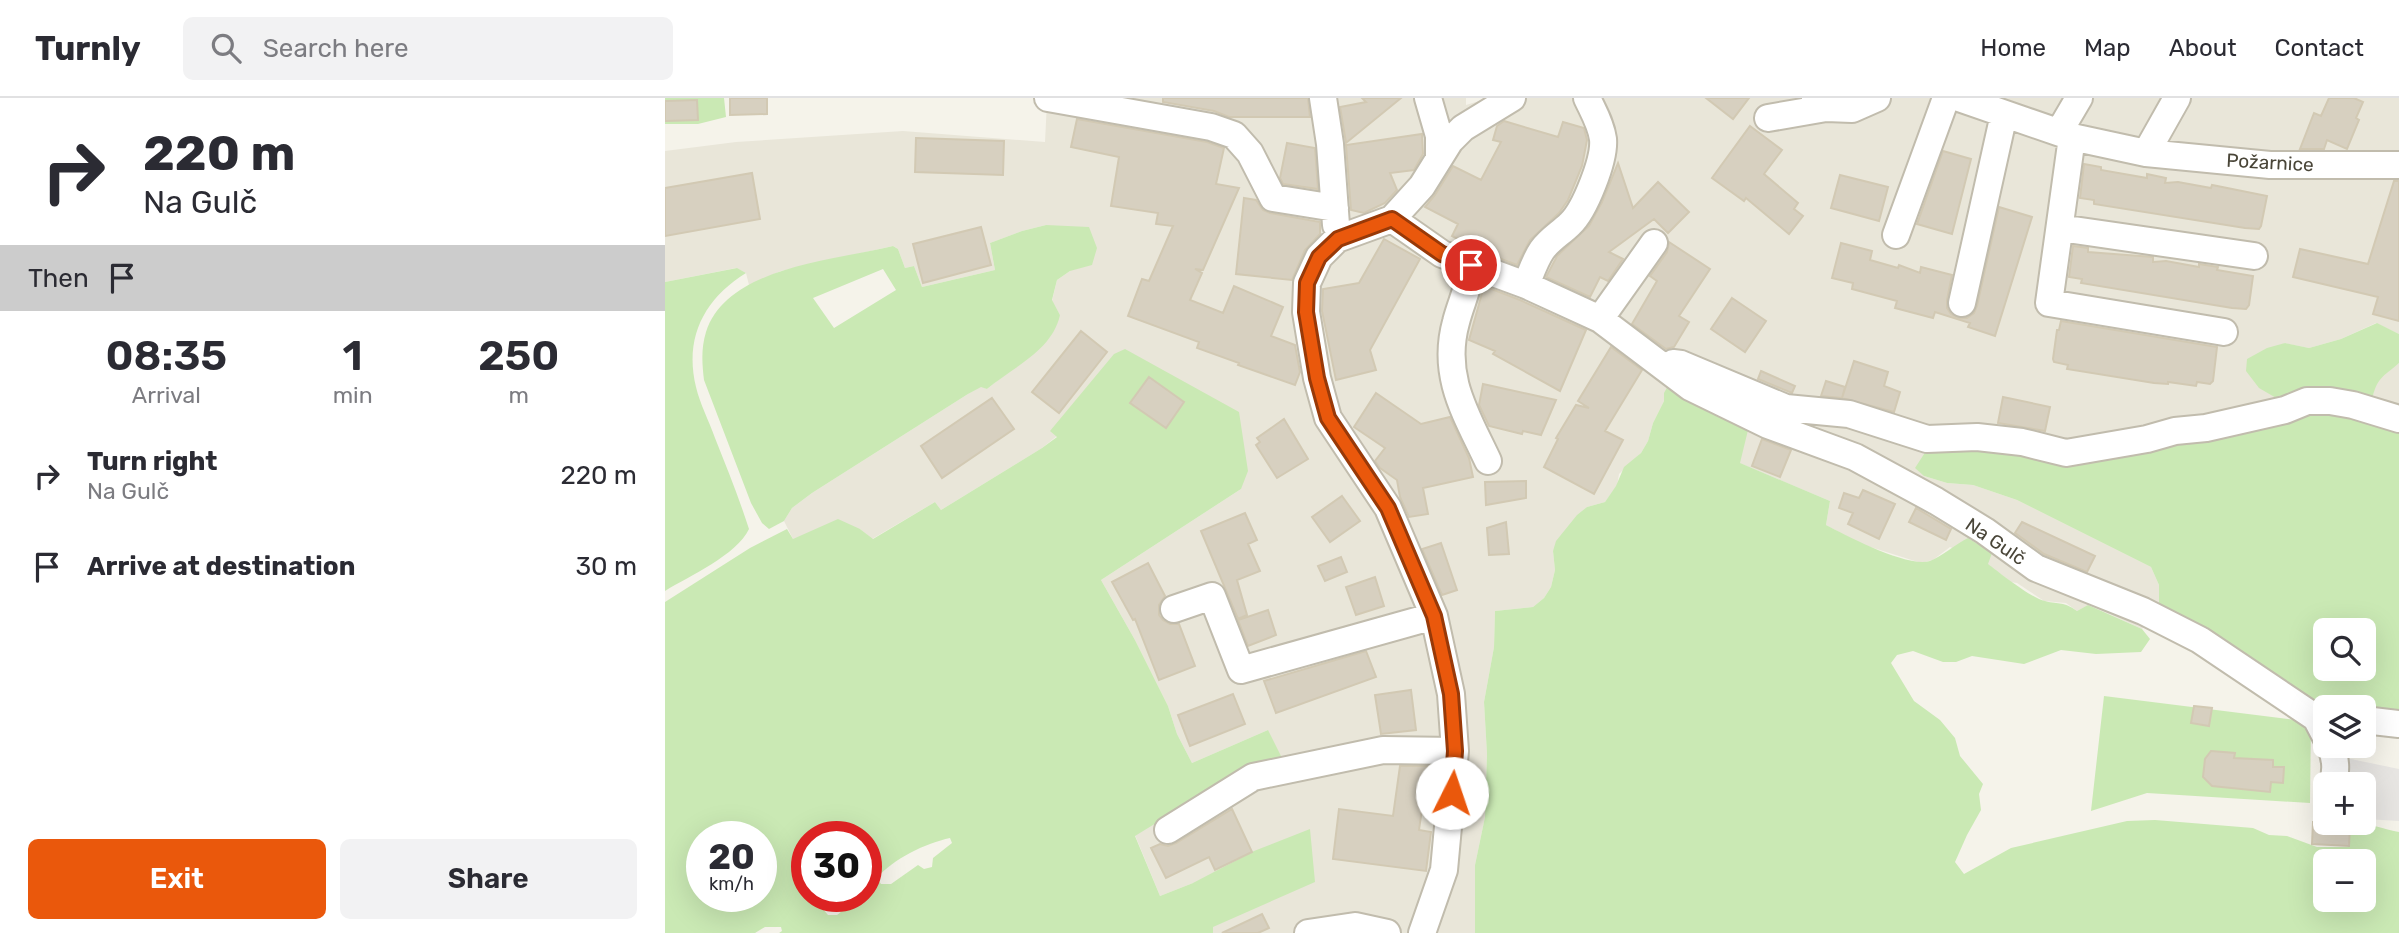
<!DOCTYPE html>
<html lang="en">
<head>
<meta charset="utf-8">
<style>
	:root { --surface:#fff; --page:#f2f2f3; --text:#2b2b33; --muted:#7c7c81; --line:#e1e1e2; --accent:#ea580c }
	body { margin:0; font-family:Rubik,sans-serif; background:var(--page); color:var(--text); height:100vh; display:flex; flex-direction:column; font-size:26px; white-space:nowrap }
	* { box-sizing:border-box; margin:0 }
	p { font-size:23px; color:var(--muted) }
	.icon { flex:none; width:38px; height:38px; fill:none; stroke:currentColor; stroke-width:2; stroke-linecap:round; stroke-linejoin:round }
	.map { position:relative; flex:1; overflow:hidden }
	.sheet { display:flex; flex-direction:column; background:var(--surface); width:665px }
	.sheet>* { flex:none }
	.guide { background:#fff; color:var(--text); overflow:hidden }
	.buttons { position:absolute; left:1648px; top:520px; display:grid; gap:14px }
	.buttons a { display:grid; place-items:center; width:63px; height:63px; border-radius:10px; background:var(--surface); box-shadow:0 7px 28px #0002; font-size:35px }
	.speed { position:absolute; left:21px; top:723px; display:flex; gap:14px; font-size:35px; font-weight:700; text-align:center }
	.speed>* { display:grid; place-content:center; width:91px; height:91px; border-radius:50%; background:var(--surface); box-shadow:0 7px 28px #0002; line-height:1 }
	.speed small { font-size:18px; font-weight:400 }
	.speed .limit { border:10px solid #d22; background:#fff; color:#111 }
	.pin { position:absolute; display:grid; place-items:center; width:60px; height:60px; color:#fff; margin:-30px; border:4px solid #fff; border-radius:50%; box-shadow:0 2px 7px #0007 }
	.me { position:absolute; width:77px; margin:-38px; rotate:4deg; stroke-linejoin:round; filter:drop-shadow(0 0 5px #0008) }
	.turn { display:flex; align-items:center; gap:24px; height:147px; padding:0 28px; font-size:32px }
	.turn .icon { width:91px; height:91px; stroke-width:2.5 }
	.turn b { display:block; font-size:49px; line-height:60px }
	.then { display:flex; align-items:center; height:66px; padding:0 28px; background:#0003; gap:14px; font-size:26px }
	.eta { display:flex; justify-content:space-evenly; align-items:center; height:119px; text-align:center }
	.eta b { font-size:42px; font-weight:600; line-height:49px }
	.button { display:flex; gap:14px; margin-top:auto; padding:14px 28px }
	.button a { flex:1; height:80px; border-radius:10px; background:var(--accent); color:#fff; font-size:28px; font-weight:600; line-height:80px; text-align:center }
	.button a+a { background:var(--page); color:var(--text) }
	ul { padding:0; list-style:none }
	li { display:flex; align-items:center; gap:21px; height:91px; padding:0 28px }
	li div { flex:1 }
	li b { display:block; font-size:26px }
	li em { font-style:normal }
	header { display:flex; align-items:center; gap:42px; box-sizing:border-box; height:98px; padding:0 35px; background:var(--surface); border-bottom:2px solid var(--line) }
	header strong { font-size:33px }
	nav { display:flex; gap:38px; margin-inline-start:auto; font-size:24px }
	.search { width:490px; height:63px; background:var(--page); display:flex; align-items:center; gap:18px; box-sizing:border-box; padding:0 24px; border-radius:10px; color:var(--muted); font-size:26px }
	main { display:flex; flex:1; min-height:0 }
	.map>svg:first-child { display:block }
	.residential { fill:#e9e6d9 }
	.green { fill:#cae9b4; fill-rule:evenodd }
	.parking { fill:#e7e5e2 }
	.building { fill:#d7d0c0; stroke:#d2c9b3; stroke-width:2 }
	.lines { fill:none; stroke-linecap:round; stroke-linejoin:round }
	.minor-casing { stroke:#c1bcad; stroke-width:30 }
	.minor { stroke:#fff; stroke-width:26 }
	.route-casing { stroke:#983908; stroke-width:18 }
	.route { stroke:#ea580c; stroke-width:12 }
	.labels { text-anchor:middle; stroke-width:5; stroke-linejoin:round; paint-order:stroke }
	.street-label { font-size:19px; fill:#494538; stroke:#fff }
</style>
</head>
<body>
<header>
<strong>Turnly</strong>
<div class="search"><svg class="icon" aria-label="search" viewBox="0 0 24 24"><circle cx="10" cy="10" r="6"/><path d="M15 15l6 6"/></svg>Search here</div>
<nav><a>Home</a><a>Map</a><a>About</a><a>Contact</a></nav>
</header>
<main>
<section class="sheet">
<div class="guide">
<div class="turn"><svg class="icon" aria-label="right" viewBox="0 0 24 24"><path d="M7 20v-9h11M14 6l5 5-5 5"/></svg><div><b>220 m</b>Na Gulč</div></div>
<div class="then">Then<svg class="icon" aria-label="arrive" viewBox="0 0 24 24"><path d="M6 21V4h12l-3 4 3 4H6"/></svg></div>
</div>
<div class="eta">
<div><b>08:35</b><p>Arrival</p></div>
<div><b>1</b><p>min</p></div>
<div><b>250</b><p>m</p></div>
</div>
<ul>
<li><svg class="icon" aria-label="right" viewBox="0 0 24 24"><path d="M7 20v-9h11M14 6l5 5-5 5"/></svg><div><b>Turn right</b><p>Na Gulč</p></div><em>220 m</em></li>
<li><svg class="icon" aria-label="arrive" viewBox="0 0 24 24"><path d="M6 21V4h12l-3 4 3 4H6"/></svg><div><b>Arrive at destination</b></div><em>30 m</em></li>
</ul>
<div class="button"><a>Exit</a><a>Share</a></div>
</section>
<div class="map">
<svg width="1734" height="835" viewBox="0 0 1734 835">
	<rect width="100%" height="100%" fill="#f5f3ea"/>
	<path class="residential" d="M418 0H801V7L824 0H1734V236L1711 225 1676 241 1644 250 1619 245 1618 304 1259 378 1282 385 1308 387 1352 402 1486 469 1494 487V508L1477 531 1424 507 1412 513 1401 505 1379 503 1352 485 1346 484 1322 466 1285 449 1268 462 1256 465 1196 446 1161 427 1165 403 1074 365 999 303 988 325 983 343 976 355 954 376 952 388 940 404 922 409 888 453 890 472 886 489 879 500 868 509 830 513 829 549 819 604 822 656 820 719 810 767V835H548L528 785 495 798 470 737 566 679 603 632 527 665 512 636 503 608 470 542 436 482 576 391 386 333 392 338 377 350 276 412 270 404 207 441 195 431 128 441 119 423 127 410 147 395 303 296 316 288 322 291 342 275 395 217 387 203 392 182 405 173 381 127 357 133 325 145 330 172 257 189 249 168 240 170 233 151 228 148 116 173 84 187 81 175 71 170 0 184V53L71 44 238 33 380 44 382 4Z
		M1734 265V332L1707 302 1710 287 1717 277Z"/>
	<path class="green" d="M0 0H59L61 19 33 26H0Z
		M381 127 424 129 432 150 427 167 405 173 392 182 387 202 395 217C387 253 348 269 322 291L316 289 303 296 147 395 127 410 119 423 104 431 97 425 86 405 39 282C37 266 36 250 41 234 62 168 172 162 228 148L233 151 240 170 249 168 257 189 330 172 325 145 357 133ZM218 171 231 192 169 230 148 200Z
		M72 170 81 175C39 201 19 240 31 289 35 306 44 323 50 340 62 370 74 400 84 431 72 457 24 478 0 493V184Z
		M1712 225 1734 236V265C1718 279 1712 279 1707 302L1618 304 1594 290 1581 273 1582 261 1602 250 1620 245 1644 250 1676 241Z
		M460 251 574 314 583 373 576 391 436 482 470 542 503 608 512 636 527 665 603 632 619 664 566 679 470 738 495 798 528 785 589 753 645 731 650 784 548 829V835H114L117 833 116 829H100L90 835H0V504L85 450 122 431 128 441 173 421 195 431 208 441 270 404 276 412 377 350 392 339 385 333 449 256ZM37 738H96V798H37ZM142 738H201V785L204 788 201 798C187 799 182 810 172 817H163L158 811 153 810 155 798H142ZM285 740 287 745 268 760 267 769 259 771 253 767 226 786H216L212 780C228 761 261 745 285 740Z
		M1004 286 1084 328 1075 365 1165 403 1161 427C1182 438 1243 470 1265 463 1276 459 1291 446 1303 440L1327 455 1323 466C1335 475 1366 500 1380 503 1395 507 1398 503 1412 513L1423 507 1477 531 1485 541 1476 554 1431 556 1396 552 1359 566 1307 558 1291 564H1278L1248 553 1232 557 1226 565 1249 603 1275 622 1290 640 1295 658 1318 686 1314 696 1316 712 1302 737 1290 764 1299 776 1346 750 1462 723 1490 722 1588 730 1604 737 1622 738 1652 749H1683L1684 737C1708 722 1708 729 1734 734V835H810V767L820 719 822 656 819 604 829 549 830 513 868 509 879 500 886 489 890 472 888 453 891 443 912 417 922 409 940 404 951 388 959 369 976 355 983 343 988 325 999 303V295ZM1661 763H1699V802H1661Z
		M1643 308 1734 332V617L1699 614V609H1661L1648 604 1494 508V487L1486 469 1352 402 1308 387 1282 385 1259 378 1250 370 1261 353 1314 351 1353 354ZM1661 532H1699V570H1661Z
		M1439 598 1646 624 1645 705 1482 695 1426 713ZM1546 653 1570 655 1569 660 1608 662V669L1619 670 1618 685 1606 684 1605 694 1547 688 1538 679 1540 661Z"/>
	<path class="parking" d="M1681 660 1734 671V723L1699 721V686H1685L1678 675Z"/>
	<path class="building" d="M65 0H102V16L65 17Z
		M498 0H643L645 19H564L549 13 498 4Z
		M697 0H736L681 45 675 9 701 4Z
		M1041 0H1084L1068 21Z
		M1664 0H1689L1698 4 1691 20 1694 22 1682 51 1662 42 1659 51H1635L1649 15 1656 18Z
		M32 2 33 22 0 23V3Z
		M412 21 542 44 559 50 551 86 574 90 538 172 530 171 537 175 525 202 558 215 569 188 618 209 606 238 630 247 635 274 630 287 573 267 574 265 532 250 534 244 463 218 477 181 484 183 508 128 491 126 493 115 446 108 454 59 406 49Z
		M839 23 893 39 898 24 919 30 922 42 917 68 903 102 894 115 865 142 852 167 818 154 787 138 793 126 760 109 770 97 788 68 816 82 836 44 828 42 832 28Z
		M1085 28 1117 52 1099 76 1133 105 1129 111 1138 118 1124 136 1081 100 1079 103 1047 80Z
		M757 36 758 56 749 72 725 75 732 92 720 105 699 115 686 112 681 47Z
		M251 40 339 43 338 77 250 74Z
		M622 45 650 50 653 91 618 86 615 80Z
		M1278 53 1306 61 1287 136 1252 126Z
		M953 65 968 110 993 84 1024 114 1003 135 989 121 944 154 958 161 943 183 935 179 925 199 881 179 892 158 924 128 937 104Z
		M1419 66 1436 69V72L1482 80V76L1501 80 1500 85 1513 84 1546 90 1547 87 1602 98 1596 128 1594 131 1580 130 1429 106V102L1415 100Z
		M87 75 95 121 0 138V90Z
		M1175 77 1223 89 1214 123 1166 110Z
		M1729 83H1734V223L1708 216 1713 199 1628 179 1635 151 1703 166Z
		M579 100 591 102 598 112 605 115 655 124V136L640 152 627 182 571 176Z
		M1334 109 1367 119 1330 238 1303 229 1305 225 1270 214 1268 220 1230 210 1232 203 1187 191 1188 185 1167 180 1176 145 1207 153 1205 162 1233 170 1234 167 1255 175 1256 169 1287 177 1282 202V210L1286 216 1293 220H1302L1309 215 1312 208Z
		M316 129 326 167 258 185 248 146Z
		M719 141 755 161 705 252 711 272 671 282 657 213 658 191 694 185Z
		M1004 144 1045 171 1014 218 1024 224 1009 249 1001 251 967 226 992 183 985 178 1002 154Z
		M1408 148 1423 150V154L1488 159V164L1501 163 1534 169V166L1553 169 1552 172 1588 178 1584 207 1581 211 1567 210 1416 185 1417 181 1404 179Z
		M819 188 855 202 921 232 895 293 828 256 830 253 804 242Z
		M1067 200 1101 223 1080 254 1046 231Z
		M1396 223 1552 249 1548 283 1545 286 1532 284 1531 288 1503 284V286L1489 285 1402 271 1403 267 1389 264 1388 261 1392 232H1394Z
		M416 233 442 254 394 315 367 294Z
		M946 249 977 272 940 333 958 342 929 396 879 369 893 341 891 340 911 307 924 310 913 303Z
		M1189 263 1223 274 1219 288 1235 294 1229 314 1177 300Z
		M1096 273 1130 288 1127 295 1093 281Z
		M484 279 519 304 501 330 465 305Z
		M1161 283 1180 289 1177 300 1156 298Z
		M818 286 891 302 876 337 858 333 857 336 824 328 814 307Z
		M711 295 756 326 785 319 804 360 808 379 758 390 763 416 744 419 735 399 732 382 715 370 710 363 720 350 689 329Z
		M1338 299 1385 309 1380 333 1333 325Z
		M327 300 349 331 277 380 256 348Z
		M619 321 643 361 612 380 591 347 595 344 592 340Z
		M1097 341 1126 352 1115 379 1087 368Z
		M861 383V400L821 407 820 384Z
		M1198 392 1230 406 1214 441 1183 426 1188 415 1174 410 1179 395 1194 400Z
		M677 398 695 423 665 444 647 419Z
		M1251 410 1286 431 1281 442 1244 424Z
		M580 415 592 442 583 446 595 473 572 482 582 517 573 521 536 433Z
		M841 424 844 456 824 457 822 430Z
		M1357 424 1430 458 1422 474 1379 456 1350 435Z
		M776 445 792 492 777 497 757 451Z
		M676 459 682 474 660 483 653 468Z
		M483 465 500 498 494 507V517L498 522 505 526H514L530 568 494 582 470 521 468 522 447 484Z
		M710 479 719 508 691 517 681 489Z
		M603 512 611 537 583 548 573 522Z
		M701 553 711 579 611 615 599 583Z
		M746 592 751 632 716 636 710 597Z
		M568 596 580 626 525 648 513 617Z
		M1529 608 1547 610 1544 628 1526 625Z
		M1546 653 1570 655 1569 660 1608 662V669H1619L1618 685 1606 684 1605 694 1547 688 1538 679 1540 661Z
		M735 668H763L754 732 766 734 761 773 668 761 674 711 728 718Z
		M567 711 587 754 550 772 544 759 501 780 486 750 495 746 503 748 511 745Z
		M1648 724 1685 726 1684 748 1647 746Z
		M597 816 604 830 593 835H557Z"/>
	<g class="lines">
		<g class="minor-casing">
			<path id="minor" d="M383 0 546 29 569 37 585 55 608 100 670 110
				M658 0 665 46 671 127
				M763 0 774 38V60
				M1150 0 1161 10 1187 11 1212 0
				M1294 0 1407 39 1481 55 1605 67H1734
				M1103 20 1161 10
				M1394 34 1414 0
				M1407 39 1384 205 1559 234
				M1481 55 1512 0
				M727 121 777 156 861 187 935 221 1025 289 1103 327 1190 359 1271 403 1320 433 1371 470 1478 513 1535 542 1651 620 1661 639
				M1395 130 1589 158
				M1231 137 1281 0
				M806 167C805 188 796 204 791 224 776 278 801 316 823 363
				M861 187C866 175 870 162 877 152 885 141 896 135 905 126 920 112 940 61 938 41 936 26 928 13 922 0
				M1297 205 1339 16
				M935 221 989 145
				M1008 265 1016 266 1121 310 1184 316 1262 341 1312 339 1357 344 1401 355 1482 341 1510 333 1541 330 1620 312 1642 303H1665L1688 307 1734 321
				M509 511 547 498 576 572 769 518
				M1699 622 1734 626
				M1665 648C1671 659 1672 674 1667 686
				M503 732 588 679 718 652 790 653
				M643 835 690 828 722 835
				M757 835 779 772 790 653 786 596 769 518 723 410 663 320 652 280 641 214 642 185 654 159 672 141 727 121 757 88 785 43 798 30 847 0"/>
		</g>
		<use href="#minor" class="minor"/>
	</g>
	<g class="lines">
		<g class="route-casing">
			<path id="route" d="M787 695 790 653 786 596 769 518 723 410 663 320 652 280 641 214 642 185 654 159 673 141 727 121 777 156 806 167"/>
		</g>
		<use href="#route" class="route"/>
	</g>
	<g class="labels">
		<g class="street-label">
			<text transform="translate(1605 64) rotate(3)" y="7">Požarnice</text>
			<text transform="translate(1331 443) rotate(34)" y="7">Na Gulč</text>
		</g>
	</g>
</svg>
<div class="buttons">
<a><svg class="icon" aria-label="search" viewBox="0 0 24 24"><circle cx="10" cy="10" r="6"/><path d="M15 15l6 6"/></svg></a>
<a><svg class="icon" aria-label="layers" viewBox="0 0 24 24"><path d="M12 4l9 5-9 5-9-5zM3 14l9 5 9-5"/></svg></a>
<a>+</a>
<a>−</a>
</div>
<div class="speed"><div>20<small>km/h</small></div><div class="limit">30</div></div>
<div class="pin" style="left:806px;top:167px;background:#d93025"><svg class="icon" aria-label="arrive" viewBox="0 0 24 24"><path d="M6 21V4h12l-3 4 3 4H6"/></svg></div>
<svg class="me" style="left:787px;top:695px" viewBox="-20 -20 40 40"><circle r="19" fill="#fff"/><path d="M0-13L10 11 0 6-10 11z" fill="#ea580c"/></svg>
</div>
</main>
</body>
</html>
